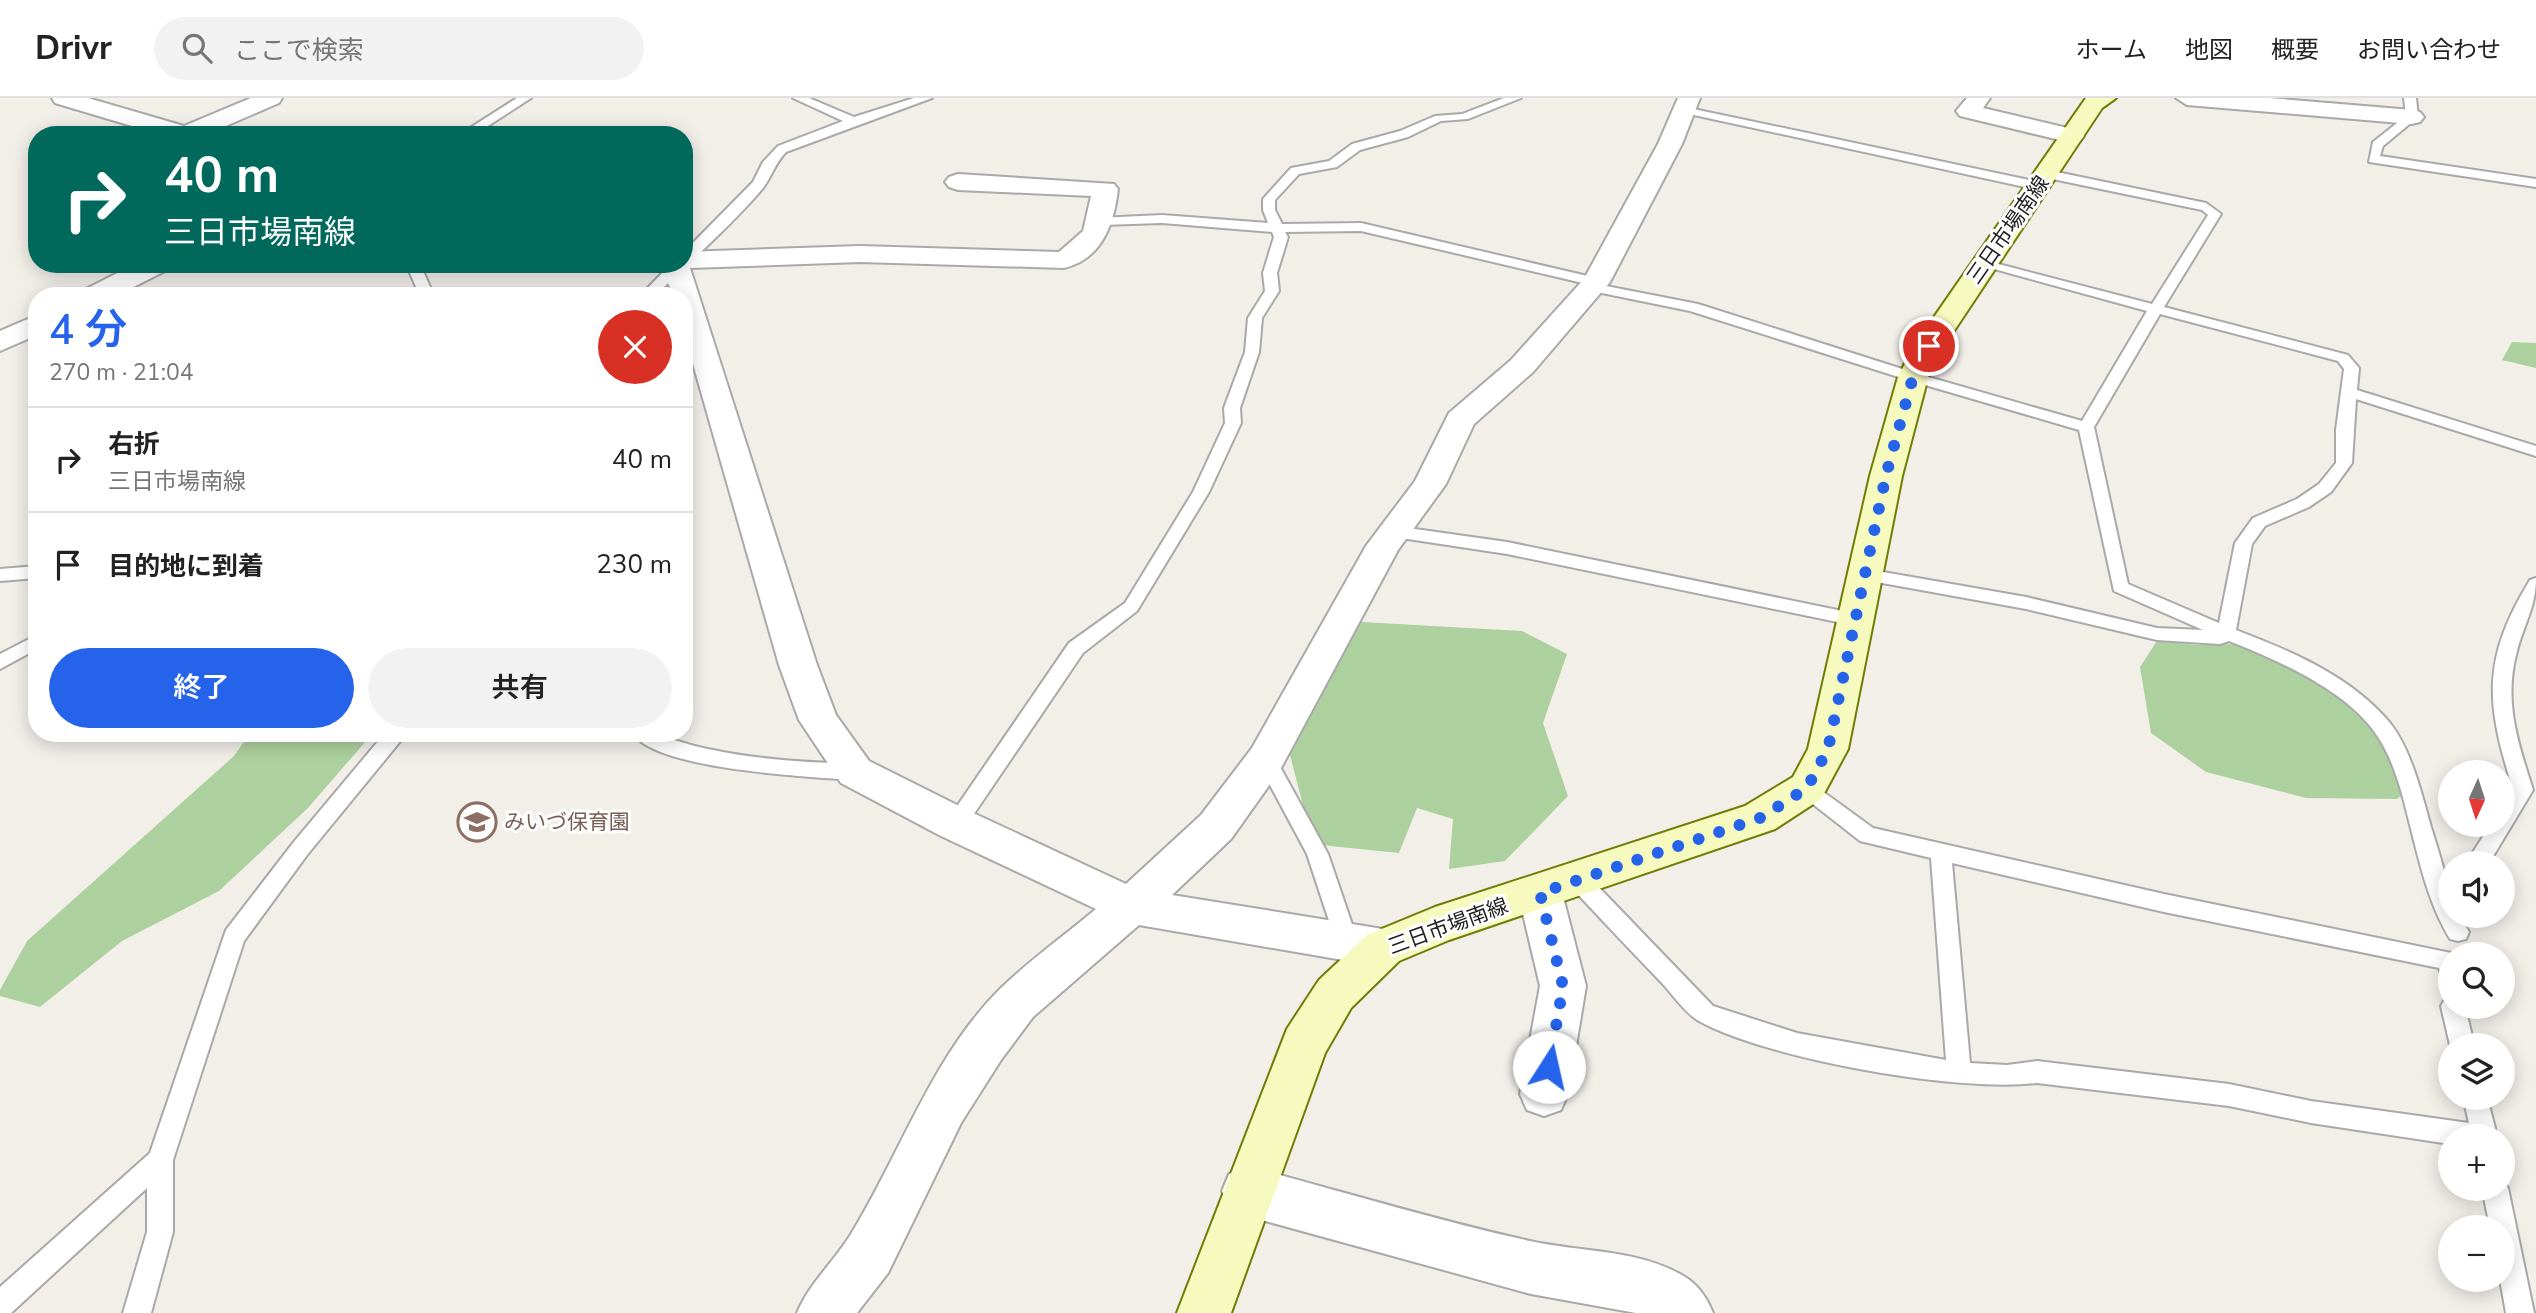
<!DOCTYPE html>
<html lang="ja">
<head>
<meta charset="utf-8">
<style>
	:root { --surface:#fff; --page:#f2f2f2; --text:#222; --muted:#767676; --line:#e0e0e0; --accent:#2563eb }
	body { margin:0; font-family:"Nunito Sans","Noto Sans JP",sans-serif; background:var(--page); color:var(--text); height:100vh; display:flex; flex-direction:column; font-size:26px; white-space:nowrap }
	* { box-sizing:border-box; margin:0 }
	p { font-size:23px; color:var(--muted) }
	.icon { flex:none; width:38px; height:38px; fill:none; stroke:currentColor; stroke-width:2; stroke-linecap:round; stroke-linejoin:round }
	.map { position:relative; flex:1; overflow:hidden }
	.side { position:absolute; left:28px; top:189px; width:665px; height:455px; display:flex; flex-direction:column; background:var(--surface); border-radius:28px; box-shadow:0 4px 18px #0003 }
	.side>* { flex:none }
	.guide { position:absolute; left:28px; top:28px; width:665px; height:147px; border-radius:28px; box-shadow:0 4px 18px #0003; background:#00695c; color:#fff; overflow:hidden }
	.needle { width:46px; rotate:183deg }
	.tools { position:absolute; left:2438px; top:662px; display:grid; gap:14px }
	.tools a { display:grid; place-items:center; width:77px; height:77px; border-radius:50%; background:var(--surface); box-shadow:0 4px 18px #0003; font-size:35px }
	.pin { position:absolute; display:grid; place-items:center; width:60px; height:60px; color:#fff; margin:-30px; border:4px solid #fff; border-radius:50%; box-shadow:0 2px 7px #0007 }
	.me { position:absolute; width:77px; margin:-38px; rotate:10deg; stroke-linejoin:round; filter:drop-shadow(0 0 5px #0008) }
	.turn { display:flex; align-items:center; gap:24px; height:147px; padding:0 21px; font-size:32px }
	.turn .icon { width:91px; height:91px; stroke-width:2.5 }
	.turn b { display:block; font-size:49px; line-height:60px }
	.round { display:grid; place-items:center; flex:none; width:74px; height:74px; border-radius:37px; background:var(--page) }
	.head { display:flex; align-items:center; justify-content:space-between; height:119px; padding:0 21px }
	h1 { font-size:42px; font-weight:600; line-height:52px; color:var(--accent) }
	.action { display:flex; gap:14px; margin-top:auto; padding:14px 21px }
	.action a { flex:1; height:80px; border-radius:42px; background:var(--accent); color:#fff; font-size:28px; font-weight:600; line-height:80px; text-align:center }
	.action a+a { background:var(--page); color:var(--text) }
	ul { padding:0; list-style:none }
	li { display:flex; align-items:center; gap:21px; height:105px; padding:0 21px; border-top:2px solid var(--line) }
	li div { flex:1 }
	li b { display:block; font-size:26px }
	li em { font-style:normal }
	header { display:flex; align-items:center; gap:42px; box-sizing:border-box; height:98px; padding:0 35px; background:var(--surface); border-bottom:2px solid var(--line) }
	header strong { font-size:33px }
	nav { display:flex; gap:38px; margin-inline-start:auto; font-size:24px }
	.search { width:490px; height:63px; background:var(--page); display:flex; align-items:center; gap:18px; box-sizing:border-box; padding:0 24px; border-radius:38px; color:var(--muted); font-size:26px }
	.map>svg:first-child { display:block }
	.forest { fill:#add19e }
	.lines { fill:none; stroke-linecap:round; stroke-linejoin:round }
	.service-casing { stroke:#a9a9a9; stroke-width:4 }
	.minor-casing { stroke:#a9a9a9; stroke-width:4 }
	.secondary-casing { stroke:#707d05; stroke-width:4 }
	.service { fill:#fff; fill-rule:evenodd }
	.minor { fill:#fff; fill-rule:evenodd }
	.secondary { fill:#f7fabf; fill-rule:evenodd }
	.route { stroke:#2563eb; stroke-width:12; stroke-dasharray:0 21.6 }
	.labels { text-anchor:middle; stroke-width:6; stroke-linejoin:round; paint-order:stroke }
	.street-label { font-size:21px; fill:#222; stroke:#fff }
	.education-label { font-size:21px; fill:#785e54; stroke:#fff; text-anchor:start }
</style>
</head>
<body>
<header>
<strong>Drivr</strong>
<div class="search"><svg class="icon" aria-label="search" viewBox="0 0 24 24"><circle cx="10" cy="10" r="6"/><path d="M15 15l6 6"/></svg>ここで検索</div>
<nav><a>ホーム</a><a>地図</a><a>概要</a><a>お問い合わせ</a></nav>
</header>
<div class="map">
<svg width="2536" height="1215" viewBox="0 0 2536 1215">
	<rect width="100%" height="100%" fill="#f2efe9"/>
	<path class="forest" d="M2512 244 2536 245V270L2502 262Z
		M1362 524 1522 533 1567 556 1543 625 1568 698 1505 763 1449 771 1453 721 1417 710 1399 755 1320 747 1305 715 1289 653 1323 576Z
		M2157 543 2197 547 2236 546 2260 551 2348 603 2379 634 2404 695 2397 701 2306 700 2206 674 2151 635 2140 569Z
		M250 635H373L308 710 219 793 122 843 40 909 0 898V892L27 843 234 658Z"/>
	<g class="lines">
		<g class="service-casing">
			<path id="service" d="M517 0H531L474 37H459Z
				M793 0H809L854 19 914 0H932L786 54C775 65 772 78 763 90 730 129 691 162 655 198H640L671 166H684V154L753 84 763 64 778 48 843 23Z
				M1504 0H1521L1468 21 1441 23 1408 39 1360 52 1337 69 1299 76 1275 102V112L1282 126 1361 125 1596 180 1601 181V187L1698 206 1918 276 2082 323 2147 213 1976 166 1983 162 2152 206 2208 117 2202 112 2043 79V73L2047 72 2206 105 2221 116 2164 209 2348 257 2359 270 2357 292 2536 348V358L2356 301 2352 365 2331 394 2309 409 2265 428 2252 446 2236 532C2291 553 2351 578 2390 625 2411 651 2422 697 2431 729 2440 758 2450 787 2450 817H2459L2469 834 2466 841 2458 843 2450 841C2429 806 2421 770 2411 731 2403 699 2395 663 2376 636 2346 592 2277 562 2229 543L2220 546 2157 542 2026 511 1860 481 1857 477 1860 473 1866 471 2026 499 2157 530 2203 532 2114 493 2079 332 1908 282 1690 213 1592 193 1587 192V186L1361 133 1285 134 1288 139 1277 175 1279 193 1262 220 1259 254 1240 310 1241 325 1209 394 1137 513 1083 555 963 732H949L946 726 949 720 1069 545 1125 505 1193 394 1225 325 1224 310 1245 254 1248 220 1265 193 1263 175 1274 139 1272 134 1162 125 1102 127 1097 126V120L1162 117 1268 125 1263 112V101L1291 70 1329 63 1352 46 1400 33 1435 18 1462 16ZM2160 216 2338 263 2344 271 2336 332V365L2319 386 2297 401 2253 420 2235 445 2219 525 2128 486 2094 329Z
				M2404 0H2416L2418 19 2383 48 2380 58 2536 81V89L2369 64 2373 44 2406 18Z
				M1684 9 2039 84 2045 88 2039 92 1680 14 1678 12Z
				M406 166H420L434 198H420Z
				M1394 428 1507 444 1857 516 1866 522 1857 528 1507 456 1388 438 1385 434 1388 430Z
				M37 468V480L0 483V471Z
				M2536 480C2536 509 2524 526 2517 553 2503 603 2518 645 2533 692L2489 765H2466L2491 726H2502V707L2513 691C2486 606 2481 562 2530 482Z
				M37 537V551L0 571V556Z
				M385 635H407L307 757 244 843 173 1062V1134L151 1215H123L147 1134V1090L11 1215H0V1189L150 1055 226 832 293 745Z
				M633 635C663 635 683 647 713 652 759 662 808 664 855 666L862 669 865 674 862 679 855 682C814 679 654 672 633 635Z
				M1266 653 1273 656 1328 756 1358 844 1355 851 1347 853 1339 851 1336 844 1307 756 1256 661 1259 656Z
				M1807 682 1873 730 2164 796 2456 856H2450V882L2442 879 2439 870 2164 814 1952 765 1970 965 2007 967 2037 963 2229 986 2311 1003 2469 1025 2463 999H2487L2497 1038H2450V1046L2311 1025 2229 1008 2037 985C1960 995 1767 961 1699 923 1685 915 1673 897 1662 885 1631 853 1601 821 1570 788L1567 782 1570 776 1578 773 1586 776 1713 908 1797 935 1946 962 1931 760 1860 743 1800 696 1797 690 1800 684Z
				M2450 899V908H2465L2474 947H2450L2441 908 2445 901Z
				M2502 1081 2508 1090 2534 1215H2506L2500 1181H2502V1129H2490L2482 1090H2502Z"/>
		</g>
		<g class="minor-casing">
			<path id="minor" d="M52 0H88L184 28 251 0H282L279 5 205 37H162L55 5Z
				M1678 0H1700L1682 46 1610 184 1533 274 1474 326 1446 386 1398 452 1280 672 1231 741 1172 797 1383 831 1399 837 1405 850 1399 863 1383 869 1139 827 1033 919 1001 962 961 1025 888 1175 857 1215H797C810 1184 834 1164 851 1136 901 1055 932 958 1001 890 1030 862 1065 837 1096 811L941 738 841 685 799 622 779 567 684 234V198H674L659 166H684V154L860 148 1059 154 1083 133 1091 98 958 92 949 89 945 84 949 79 958 76 1114 86 1118 91C1114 126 1102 161 1064 170L860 164 690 170 817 567 836 617 869 663 971 714 1126 786 1201 717 1252 650 1366 448 1415 383 1449 315 1511 262 1584 181 1658 46Z
				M1967 0H1990L1983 10 2080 33 2084 38 2080 43 2072 45 1960 18 1956 13Z
				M2176 0H2269L2412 12 2420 14 2424 19 2420 24 2412 26 2187 7Z
				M135 166H170L167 172 116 198H80L84 192Z
				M37 217V237L0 253V233Z
				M1540 777 1555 782 1562 795 1586 888 1568 996 1561 1012 1544 1018 1527 1012 1520 996 1540 888 1518 795 1525 782Z
				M1247 1068C1341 1093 1435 1122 1530 1143 1578 1154 1635 1151 1680 1176 1697 1185 1706 1198 1713 1215H1636L1531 1196 1247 1118 1229 1110 1222 1093 1229 1076Z"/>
		</g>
		<g class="secondary-casing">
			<path id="secondary" d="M2086 0H2116L2102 10 1944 248 1928 279 1902 378 1848 651 1821 701 1775 731 1449 842 1399 863 1351 910 1325 955 1231 1215H1177L1287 931 1319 882 1367 837 1435 809 1745 708 1793 679 1808 651 1870 378 1898 279 1914 248Z"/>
		</g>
		<use href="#service" class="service"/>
		<use href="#minor" class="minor"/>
		<use href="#secondary" class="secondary"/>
	</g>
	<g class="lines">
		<path class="route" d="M1549 969 1563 888 1540 795 1760 720 1807 690 1828 651 1886 377 1913 279 1929 248"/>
	</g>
	<defs>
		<g id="school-ring" transform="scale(2.0125)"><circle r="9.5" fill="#fff" stroke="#8d6e63" stroke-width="1.5"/><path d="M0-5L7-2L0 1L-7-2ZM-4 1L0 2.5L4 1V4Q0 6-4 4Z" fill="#8d6e63"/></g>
	</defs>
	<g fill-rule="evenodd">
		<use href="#school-ring" x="477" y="724"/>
	</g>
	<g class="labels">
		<g class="street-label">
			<text transform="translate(2008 132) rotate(-55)" y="7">三日市場南線</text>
			<text transform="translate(1448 828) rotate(-20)" y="7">三日市場南線</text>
		</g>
		<g class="education-label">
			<text x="504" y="731">みいづ保育園</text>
		</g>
	</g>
</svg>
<div class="tools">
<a><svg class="needle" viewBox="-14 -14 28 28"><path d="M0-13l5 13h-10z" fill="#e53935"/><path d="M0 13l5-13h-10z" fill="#767676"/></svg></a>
<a><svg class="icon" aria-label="sound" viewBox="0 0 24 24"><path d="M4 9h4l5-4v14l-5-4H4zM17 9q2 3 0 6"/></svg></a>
<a><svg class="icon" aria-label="search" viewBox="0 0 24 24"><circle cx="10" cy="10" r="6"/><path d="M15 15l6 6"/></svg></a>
<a><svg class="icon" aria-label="layers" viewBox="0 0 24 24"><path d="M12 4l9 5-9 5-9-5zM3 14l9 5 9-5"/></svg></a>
<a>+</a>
<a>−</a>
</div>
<div class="pin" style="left:1929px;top:248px;background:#d93025"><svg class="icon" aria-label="arrive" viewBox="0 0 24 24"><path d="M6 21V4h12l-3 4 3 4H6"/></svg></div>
<svg class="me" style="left:1549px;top:969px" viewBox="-20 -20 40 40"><circle r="19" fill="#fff"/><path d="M0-13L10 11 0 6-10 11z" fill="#2563eb"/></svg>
<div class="guide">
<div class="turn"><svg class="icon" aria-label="right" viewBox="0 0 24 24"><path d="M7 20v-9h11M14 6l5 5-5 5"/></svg><div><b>40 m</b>三日市場南線</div></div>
</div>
<section class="side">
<div class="head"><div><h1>4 分</h1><p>270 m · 21:04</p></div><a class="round" style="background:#d93025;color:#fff"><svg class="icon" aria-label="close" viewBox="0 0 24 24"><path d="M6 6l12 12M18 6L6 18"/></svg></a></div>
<ul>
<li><svg class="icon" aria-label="right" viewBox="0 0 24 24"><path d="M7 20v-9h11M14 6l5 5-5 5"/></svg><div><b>右折</b><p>三日市場南線</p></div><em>40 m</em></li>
<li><svg class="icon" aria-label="arrive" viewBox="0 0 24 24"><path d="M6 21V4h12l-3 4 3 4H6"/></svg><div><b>目的地に到着</b></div><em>230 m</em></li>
</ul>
<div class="action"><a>終了</a><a>共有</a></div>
</section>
</div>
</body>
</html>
